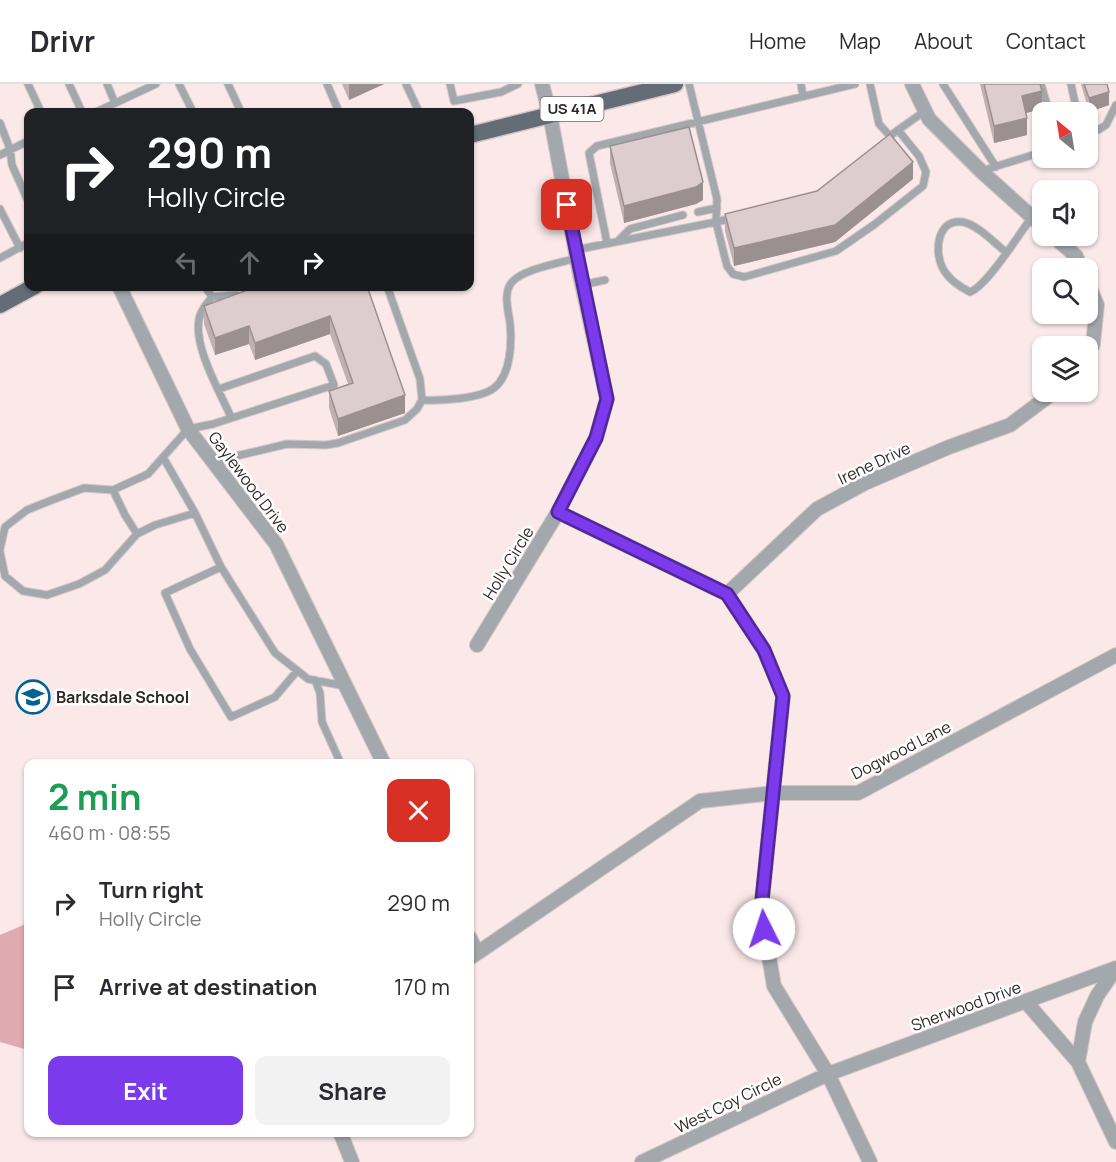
<!DOCTYPE html>
<html lang="en">
<head>
<meta charset="utf-8">
<style>
	:root { --surface:#fff; --page:#f2f2f3; --text:#2b2b33; --muted:#7c7c81; --line:#e1e1e2; --accent:#7c3aed }
	body { margin:0; font-family:Manrope,sans-serif; background:var(--page); color:var(--text); height:100vh; display:flex; flex-direction:column; font-size:22px; white-space:nowrap }
	* { box-sizing:border-box; margin:0 }
	p { font-size:20px; color:var(--muted) }
	.icon { flex:none; width:33px; height:33px; fill:none; stroke:currentColor; stroke-width:2; stroke-linecap:round; stroke-linejoin:round }
	.map { position:relative; flex:1; overflow:hidden }
	.panel { position:absolute; left:24px; top:675px; width:450px; height:378px; display:flex; flex-direction:column; background:var(--surface); border-radius:12px; box-shadow:0 2px 4px #0004 }
	.panel>* { flex:none }
	.guide { position:absolute; left:24px; top:24px; width:450px; height:183px; border-radius:12px; box-shadow:0 2px 4px #0004; background:#202124; color:#fff; overflow:hidden }
	.needle { width:39px; rotate:330deg }
	.controls { position:absolute; left:1032px; top:18px; display:grid; gap:12px }
	.controls a { display:grid; place-items:center; width:66px; height:66px; border-radius:12px; background:var(--surface); box-shadow:0 2px 4px #0004; font-size:30px }
	.pin { position:absolute; display:grid; place-items:center; width:51px; height:51px; color:#fff; margin:-26px; border-radius:12px; box-shadow:0 3px 9px #0006 }
	.me { position:absolute; width:66px; margin:-33px; rotate:356deg; stroke-linejoin:round; filter:drop-shadow(0 0 4px #0008) }
	.turn { display:flex; align-items:center; gap:21px; height:126px; padding:0 24px; font-size:27px }
	.turn .icon { width:78px; height:78px; stroke-width:2.5 }
	.turn b { display:block; font-size:42px; line-height:51px }
	.lanes { display:flex; align-items:center; height:57px; padding:0 24px; background:#0003; justify-content:center; gap:30px; direction:ltr }
	.lanes .off { opacity:.35 }
	.round { display:grid; place-items:center; flex:none; width:63px; height:63px; border-radius:12px; background:var(--page) }
	.summary { display:flex; align-items:center; justify-content:space-between; height:102px; padding:0 24px }
	h1 { font-size:36px; font-weight:700; line-height:45px; color:#1e9e55 }
	.cta { display:flex; gap:12px; margin-top:auto; padding:12px 24px }
	.cta a { flex:1; height:69px; border-radius:12px; background:var(--accent); color:#fff; font-size:24px; font-weight:700; line-height:69px; text-align:center }
	.cta a+a { background:var(--page); color:var(--text) }
	ul { padding:0; list-style:none }
	li { display:flex; align-items:center; gap:18px; height:84px; padding:0 24px }
	li div { flex:1 }
	li b { display:block; font-size:22px }
	li em { font-style:normal }
	header { display:flex; align-items:center; gap:36px; box-sizing:border-box; height:84px; padding:0 30px; background:var(--surface); border-bottom:2px solid var(--line) }
	header strong { font-size:28px }
	nav { display:flex; gap:33px; margin-inline-start:auto; font-size:21px }
	.map>svg:first-child { display:block }
	.green { fill:#dfabb0 }
	.lines { fill:none; stroke-linecap:round; stroke-linejoin:round }
	.service-casing { stroke:#d6c6c7; stroke-width:9 }
	.minor-casing { stroke:#d6c6c7; stroke-width:16 }
	.primary-casing { stroke:#d6c6c7; stroke-width:19 }
	.service { stroke:#a2a8ac; stroke-width:7 }
	.minor { stroke:#a2a8ac; stroke-width:14 }
	.primary { stroke:#646d75; stroke-width:16 }
	.wall { fill:#bfb0b1 }
	.shaded-wall { fill:#9b9090 }
	.building { fill:#decdce; stroke:#9b9090; stroke-width:1.5 }
	.route-casing { stroke:#51269a; stroke-width:15 }
	.route { stroke:#7c3aed; stroke-width:10 }
	.labels { text-anchor:middle; stroke-width:5; stroke-linejoin:round; paint-order:stroke }
	.shield { fill:#fff; stroke:#6d6868; stroke-width:1.5 }
	.shield-label { font-size:15px; font-weight:bold; fill:#2e2828 }
	.street-label { font-size:16px; fill:#2e2828; stroke:#fff }
	.poi-label { font-size:16px; font-weight:bold; fill:#2e2828; stroke:#fff; text-anchor:start }
</style>
</head>
<body>
<header>
<strong>Drivr</strong>
<nav><a>Home</a><a>Map</a><a>About</a><a>Contact</a></nav>
</header>
<div class="map">
<svg width="1116" height="1078" viewBox="0 0 1116 1078">
	<rect width="100%" height="100%" fill="#fbe9ea"/>
	<path class="green" d="M28 839V966L0 958V851Z"/>
	<g class="lines">
		<g class="service-casing">
			<path id="service" d="M28 0 41 28
				M69 0 82 28
				M107 0 115 19
				M179 0 193 28
				M228 0 241 28
				M327 0 339 28
				M406 0 419 28
				M450 0 454 17 501 8 518 0
				M689 0 717 115 716 138 733 134
				M801 0 803 12
				M870 0 879 40 890 52 898 46
				M943 0 996 83
				M1041 0 1049 28
				M1071 0 1077 28
				M96 28 156 0
				M0 39 10 65 12 81 28 117
				M1088 45 1098 46 1106 41 1116 21
				M0 71 28 57
				M981 87 1036 70 1042 65
				M0 125 20 164
				M698 128 717 124
				M618 157 630 145 683 131
				M607 159 589 69 597 62 855 0
				M575 166 716 138 727 182 733 190 744 193 836 167 875 140 923 102 926 88 919 72 898 46 925 27
				M1006 168C994 159 978 141 963 138 936 134 933 171 945 188 951 197 960 203 970 208 987 202 1019 150 1032 133
				M0 174 28 159
				M582 201 605 196
				M205 202 212 213
				M212 213C208 218 203 224 201 229 189 256 220 308 231 333
				M212 213 236 211
				M422 316C439 317 480 315 494 304 511 291 512 258 510 239 508 226 503 208 512 198 523 185 560 179 577 174
				M215 380 232 373 287 360 326 361 338 359 405 336 417 325 422 316 420 295 387 202
				M113 406 125 431 137 450
				M195 429 221 483 275 569 308 595 345 602
				M0 465 5 443 27 426 52 416 84 404 113 406 148 390 188 345 213 340 334 301 326 280 315 272 219 305
				M0 468 5 492 23 507 47 511 79 500 105 486 137 450 155 441 195 429 163 373
				M221 483 165 509 190 565 231 633 275 613 297 587
				M315 596 320 609 322 638 341 680"/>
		</g>
		<g class="minor-casing">
			<path id="minor" d="M912 0 929 35 981 87 1042 142
				M1053 152 1076 172 1081 184
				M1088 199 1097 221 1093 260 1088 271
				M119 202 188 345 276 460 384 680
				M558 428 727 510 764 566 783 612 761 826 774 902 828 990 870 1078
				M727 510 817 425 865 399 949 363 1010 341 1054 308
				M477 561 558 428 596 354 607 315 580 191 550 31 542 0
				M470 854 477 869
				M470 874 700 717 774 709H858L1116 571
				M1026 918 1078 978 1116 1058
				M1078 978 1085 938 1097 912 1116 884
				M340 1048 352 1078
				M642 1078 828 990 1116 884"/>
		</g>
		<g class="primary-casing">
			<path id="primary" d="M470 51 675 0
				M0 221 35 202"/>
		</g>
		<use href="#service" class="service"/>
		<use href="#minor" class="minor"/>
		<use href="#primary" class="primary"/>
	</g>
	<path class="wall" d="M342 0H384L349 16Z
		M980 0H1040L1042 25 1026 29 1027 51 994 59Z
		M1081 0H1107L1109 21 1089 28Z
		M610 62 703 116 696 120 624 139 610 79Z
		M913 95 835 158 734 182 725 147V130Z
		M343 206 405 329 338 352 329 324V307L348 300 330 250 255 276 249 260 215 271 204 240V222Z"/>
	<path class="shaded-wall" d="M349 0H384L349 16Z
		M1042 7V25L1022 30V12Z
		M1109 8V21L1089 28V14Z
		M1027 34V51L994 59V42Z
		M913 78V95L835 158 734 182V164Z
		M703 98V116L696 120 624 139V122Z
		M330 232V250L255 276V259Z
		M249 242V260L215 271V254Z
		M405 311V329L338 352V335Z"/>
	<path class="building" d="M984 0H1040L1042 7 1022 12 1027 34 994 42Z
		M1084 0H1107L1109 8 1089 14Z
		M689 43 703 98 696 103 624 122 610 62Z
		M890 50 913 78 835 141 734 164 725 130 817 107Z
		M258 202H341L343 206 353 202H367L405 311 338 335 329 307 353 299 330 232 255 259 249 242 215 254 204 222Z"/>
	<g class="lines">
		<g class="route-casing">
			<path id="route" d="M567 121 607 315 596 354 558 428 727 510 764 566 783 612 761 826 764 845"/>
		</g>
		<use href="#route" class="route"/>
	</g>
	<defs>
		<g id="school-ring" transform="scale(1.725)"><circle r="9.5" fill="#fff" stroke="#016392" stroke-width="1.5"/><path d="M0-5L7-2L0 1L-7-2ZM-4 1L0 2.5L4 1V4Q0 6-4 4Z" fill="#016392"/></g>
	</defs>
	<g fill-rule="evenodd">
		<use href="#school-ring" x="33" y="613"/>
	</g>
	<g class="labels">
		<rect class="shield" x="540.5" y="13" width="63" height="24" rx="4.5"/>
		<g class="shield-label">
			<text x="572" y="30">US 41A</text>
		</g>
		<g class="street-label">
			<text transform="translate(874 379) rotate(-25)" y="6">Irene Drive</text>
			<text transform="translate(249 398) rotate(53)" y="6">Gaylewood Drive</text>
			<text transform="translate(508 479) rotate(-59)" y="6">Holly Circle</text>
			<text transform="translate(901 666) rotate(-27)" y="6">Dogwood Lane</text>
			<text transform="translate(966 922) rotate(-20)" y="6">Sherwood Drive</text>
			<text transform="translate(728 1019) rotate(-26)" y="6">West Coy Circle</text>
		</g>
		<g class="poi-label">
			<text x="56" y="619">Barksdale School</text>
		</g>
	</g>
</svg>
<div class="controls">
<a><svg class="needle" viewBox="-14 -14 28 28"><path d="M0-13l5 13h-10z" fill="#e53935"/><path d="M0 13l5-13h-10z" fill="#7c7c81"/></svg></a>
<a><svg class="icon" aria-label="sound" viewBox="0 0 24 24"><path d="M4 9h4l5-4v14l-5-4H4zM17 9q2 3 0 6"/></svg></a>
<a><svg class="icon" aria-label="search" viewBox="0 0 24 24"><circle cx="10" cy="10" r="6"/><path d="M15 15l6 6"/></svg></a>
<a><svg class="icon" aria-label="layers" viewBox="0 0 24 24"><path d="M12 4l9 5-9 5-9-5zM3 14l9 5 9-5"/></svg></a>
</div>
<div class="pin" style="left:567px;top:121px;background:#d93025"><svg class="icon" aria-label="arrive" viewBox="0 0 24 24"><path d="M6 21V4h12l-3 4 3 4H6"/></svg></div>
<svg class="me" style="left:764px;top:845px" viewBox="-20 -20 40 40"><circle r="19" fill="#fff"/><path d="M0-13L10 11 0 6-10 11z" fill="#7c3aed"/></svg>
<div class="guide">
<div class="turn"><svg class="icon" aria-label="right" viewBox="0 0 24 24"><path d="M7 20v-9h11M14 6l5 5-5 5"/></svg><div><b>290 m</b>Holly Circle</div></div>
<div class="lanes"><svg class="icon off" aria-label="left" viewBox="0 0 24 24"><path d="M17 20v-9H6M10 6l-5 5 5 5"/></svg><svg class="icon off" aria-label="ahead" viewBox="0 0 24 24"><path d="M12 20V5M6 11l6-6 6 6"/></svg><svg class="icon" aria-label="right" viewBox="0 0 24 24"><path d="M7 20v-9h11M14 6l5 5-5 5"/></svg></div>
</div>
<section class="panel">
<div class="summary"><div><h1>2 min</h1><p>460 m · 08:55</p></div><a class="round" style="background:#d93025;color:#fff"><svg class="icon" aria-label="close" viewBox="0 0 24 24"><path d="M6 6l12 12M18 6L6 18"/></svg></a></div>
<ul>
<li><svg class="icon" aria-label="right" viewBox="0 0 24 24"><path d="M7 20v-9h11M14 6l5 5-5 5"/></svg><div><b>Turn right</b><p>Holly Circle</p></div><em>290 m</em></li>
<li><svg class="icon" aria-label="arrive" viewBox="0 0 24 24"><path d="M6 21V4h12l-3 4 3 4H6"/></svg><div><b>Arrive at destination</b></div><em>170 m</em></li>
</ul>
<div class="cta"><a>Exit</a><a>Share</a></div>
</section>
</div>
</body>
</html>
